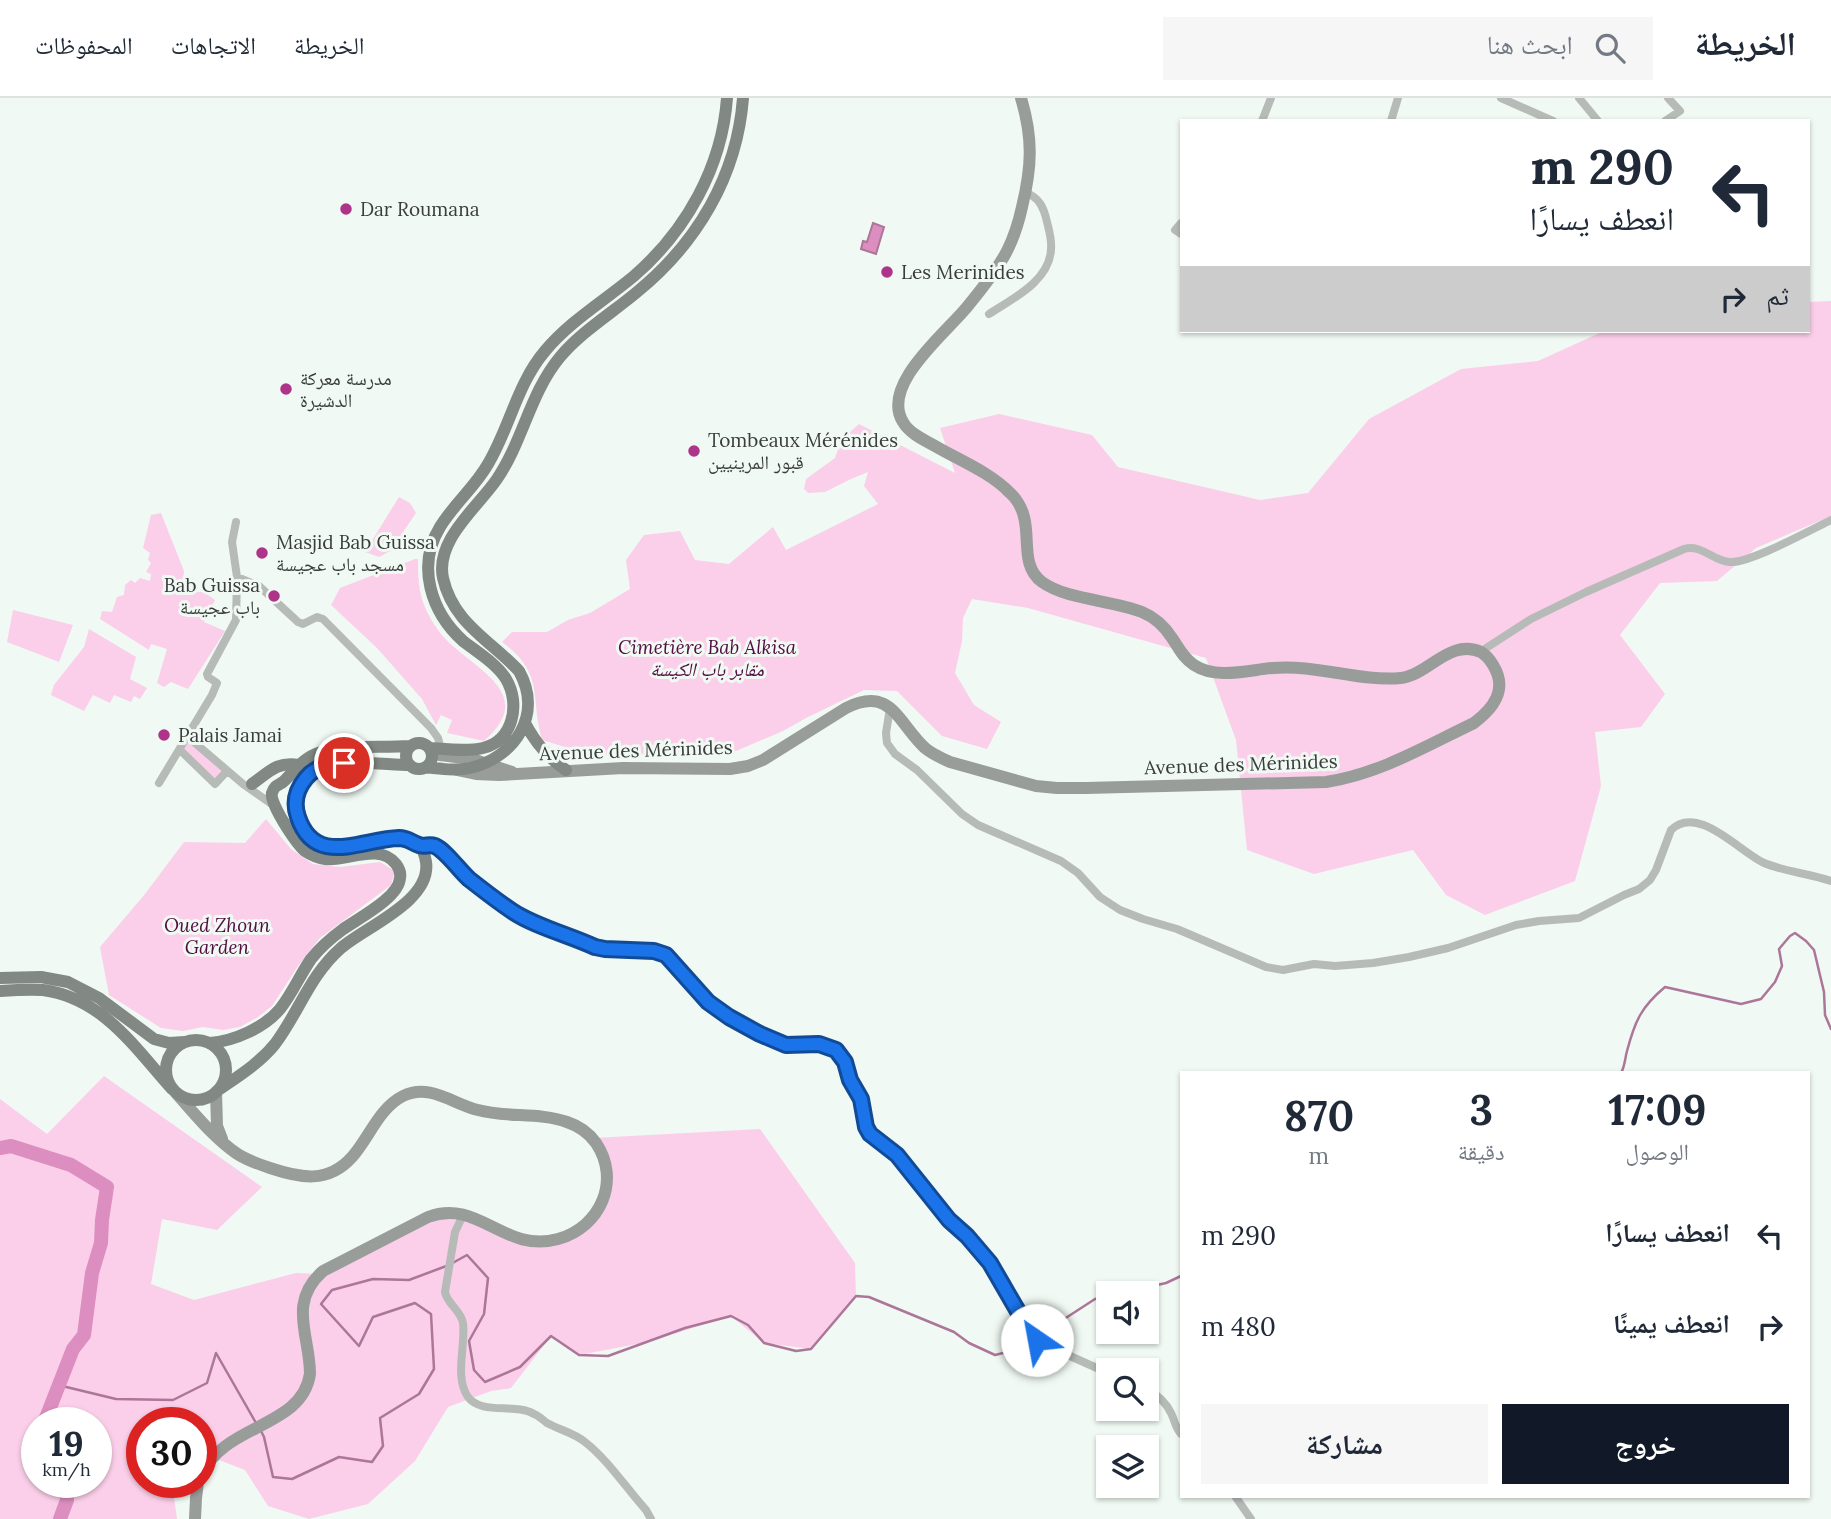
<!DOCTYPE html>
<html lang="ar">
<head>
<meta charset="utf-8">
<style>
	:root { --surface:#fff; --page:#f6f6f7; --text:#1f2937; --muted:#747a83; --line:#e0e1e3; --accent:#111827 }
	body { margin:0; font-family:Lora,"Noto Naskh Arabic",serif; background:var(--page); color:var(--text); direction:rtl; height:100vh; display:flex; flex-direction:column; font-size:26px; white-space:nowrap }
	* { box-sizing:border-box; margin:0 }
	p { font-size:23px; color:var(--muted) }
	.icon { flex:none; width:38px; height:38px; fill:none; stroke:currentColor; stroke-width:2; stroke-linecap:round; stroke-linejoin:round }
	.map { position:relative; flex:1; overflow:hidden; direction:ltr }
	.panel { position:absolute; left:1180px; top:973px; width:630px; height:427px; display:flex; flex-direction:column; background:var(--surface); border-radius:0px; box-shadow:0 2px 5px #0004; direction:rtl }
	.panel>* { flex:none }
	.banner { position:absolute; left:1180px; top:21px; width:630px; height:214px; border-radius:0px; box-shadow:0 2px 5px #0004; direction:rtl; background:#fff; color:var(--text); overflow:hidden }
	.buttons { position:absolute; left:1096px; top:1183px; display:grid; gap:14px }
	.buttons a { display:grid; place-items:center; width:63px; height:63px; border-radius:0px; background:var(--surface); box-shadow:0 2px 5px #0004; font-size:35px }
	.speed { position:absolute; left:21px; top:1309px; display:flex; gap:14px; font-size:35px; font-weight:700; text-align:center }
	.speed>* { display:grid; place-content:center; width:91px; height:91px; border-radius:50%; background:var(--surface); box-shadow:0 2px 5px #0004; line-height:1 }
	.speed small { font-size:18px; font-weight:400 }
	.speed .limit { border:10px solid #d22; background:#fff; color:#111 }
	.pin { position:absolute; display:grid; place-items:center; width:60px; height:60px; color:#fff; margin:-30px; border:4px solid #fff; border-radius:50%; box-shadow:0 2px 7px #0007 }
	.me { position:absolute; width:77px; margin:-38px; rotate:327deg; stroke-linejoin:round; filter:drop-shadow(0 0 5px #0008) }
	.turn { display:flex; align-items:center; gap:24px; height:147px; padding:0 21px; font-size:32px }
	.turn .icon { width:91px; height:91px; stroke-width:2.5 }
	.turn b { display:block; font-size:49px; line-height:60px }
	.then { display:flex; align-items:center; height:66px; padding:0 21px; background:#0003; gap:14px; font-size:26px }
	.eta { display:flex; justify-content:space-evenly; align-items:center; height:119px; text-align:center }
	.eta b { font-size:42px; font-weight:700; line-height:49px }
	.button { display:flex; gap:14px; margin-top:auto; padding:14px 21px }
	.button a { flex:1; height:80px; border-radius:0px; background:var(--accent); color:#fff; font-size:28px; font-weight:700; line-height:80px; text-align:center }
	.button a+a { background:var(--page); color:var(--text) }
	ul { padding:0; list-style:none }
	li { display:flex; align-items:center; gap:21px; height:91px; padding:0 21px }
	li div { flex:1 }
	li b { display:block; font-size:26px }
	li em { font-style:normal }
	header { display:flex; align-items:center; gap:42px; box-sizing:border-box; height:98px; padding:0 35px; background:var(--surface); border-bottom:2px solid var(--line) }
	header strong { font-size:33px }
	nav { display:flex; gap:38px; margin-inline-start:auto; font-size:24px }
	.search { width:490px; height:63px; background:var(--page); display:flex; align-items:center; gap:18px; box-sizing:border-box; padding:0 24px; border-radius:0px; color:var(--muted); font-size:26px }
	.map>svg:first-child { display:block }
	.green { fill:#fbcfe9; fill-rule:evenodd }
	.water { fill:#dd8ec0; stroke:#ac7698; stroke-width:2 }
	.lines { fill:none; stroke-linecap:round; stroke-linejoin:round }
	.stream { stroke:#ac7698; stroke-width:2.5 }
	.river { stroke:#dd8ec0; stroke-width:14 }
	.street { stroke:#b7bbb8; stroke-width:8 }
	.secondary { stroke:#989d9a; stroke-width:12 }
	.primary { stroke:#828884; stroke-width:12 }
	.route-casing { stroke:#114b97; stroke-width:18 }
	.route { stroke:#1a73e8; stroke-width:12 }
	.poi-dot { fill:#ad3489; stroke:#f0f9f3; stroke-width:2.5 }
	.labels { text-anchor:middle; stroke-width:6; stroke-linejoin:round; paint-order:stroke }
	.poi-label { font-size:19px; fill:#3a3d3b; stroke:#f0f9f3; text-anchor:start }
	.park-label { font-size:19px; font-style:italic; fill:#530d3f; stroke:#f0f9f3 }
	.street-label { font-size:19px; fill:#3a3d3b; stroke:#f0f9f3 }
</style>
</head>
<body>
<header>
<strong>الخريطة</strong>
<div class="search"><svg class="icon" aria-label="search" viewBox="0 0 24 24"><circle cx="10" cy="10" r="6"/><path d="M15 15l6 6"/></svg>ابحث هنا</div>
<nav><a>الخريطة</a><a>الاتجاهات</a><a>المحفوظات</a></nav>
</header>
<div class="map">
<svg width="1831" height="1421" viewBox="0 0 1831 1421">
	<rect width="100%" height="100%" fill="#f0f9f3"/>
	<path class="green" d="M1831 203V418L1756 450 1717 483 1660 485 1620 537 1665 596 1641 629 1595 634 1601 688 1575 783 1485 817 1446 797 1413 752 1314 776 1247 752 1236 642 1206 560 1028 510 972 501 963 520 962 543 955 575 974 607 1001 624 987 651 942 638 897 593 864 592 806 620 783 633 729 656 616 657 588 656 542 642C530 600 545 575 502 544L512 534H547L568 522 590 515 630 491 626 462 644 437 680 433 695 462 729 466 773 429 786 452 878 406 864 388 868 374 851 381 825 394 808 395 804 391 806 381 835 360 841 342 859 326 955 375 940 330 999 316 1092 337 1118 369 1260 402 1308 395 1369 321 1461 271 1538 263 1604 233H1808V204Z
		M399 399 410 405 416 415 401 437 398 449 379 459 365 454Z
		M161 415 184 473 183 486 189 494H204L215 502 204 524 225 533 188 591 171 584 164 589 157 585 167 551 151 546 149 552 100 521 102 513 112 514 117 499 124 497 125 487 131 482 135 485 140 480 150 483 151 476 146 474 151 465 148 462 150 455 143 450 151 417Z
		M415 461H418C418 491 420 506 438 532 463 568 543 592 484 643L447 635 452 622 441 617 436 627 422 601 377 550 331 507 340 490Z
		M13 512 73 527 59 564 7 544Z
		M89 531 136 559 130 581 147 590 140 601 134 598 131 604 114 597 110 605 93 597 84 613 51 597 54 587 84 549Z
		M185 638 226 673 214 686 177 650Z
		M266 721 291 751 313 766 340 769 380 764 395 773 391 787 320 840 298 868 272 908 258 919 240 929 223 932 203 929 183 933 161 930 109 897 100 849 145 796 184 744 245 745Z
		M104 978 262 1089 217 1132 162 1121 151 1186 194 1202 296 1175 322 1176 427 1120 477 1121 529 1143 583 1136 610 1095 594 1040 760 1031 855 1165 856 1198 811 1251 764 1245 731 1218 648 1244 579 1257 551 1238 511 1290 491 1293 448 1309 415 1363 368 1406 309 1421 268 1408 245 1372 201 1355V1325H142V1384H172L177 1421H0V1001L47 1036ZM37 1325H96V1384H37Z"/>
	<path class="water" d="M873 125 884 129 876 156 861 151 863 143 867 144Z"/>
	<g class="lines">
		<path class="stream" d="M1621 975C1625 968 1625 960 1627 953 1635 923 1641 909 1665 889L1741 906 1761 901 1775 884 1782 868 1779 851 1790 838 1795 835 1806 843 1814 852 1824 894 1825 917 1831 931
			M1122 1195 1166 1185 1181 1178
			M1038 1238 1095 1201 1108 1198
			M58 1287 116 1301 173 1302 207 1285 216 1255 256 1325
			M261 1333 264 1339 273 1379 292 1381 339 1359 372 1364 383 1348 380 1320 419 1296 434 1271 431 1216 415 1205 373 1219 359 1248 321 1206 332 1192 373 1181 409 1182 449 1167 467 1157 488 1180 484 1216 469 1243 474 1272 485 1284 520 1269 551 1238 579 1257 608 1258 685 1230 731 1218 748 1227 764 1245 796 1253 811 1251 856 1198 869 1199 954 1234 969 1245 995 1257 1019 1251 1033 1242"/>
		<path class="river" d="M0 1050 11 1048 71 1067 107 1089 102 1122 101 1145 92 1175 84 1237 73 1251 44 1325
			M60 1421 67 1402 65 1384"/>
		<path class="street" d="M1501 0 1553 23
			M1579 0 1598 23
			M1262 23 1271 0
			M1391 23 1398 0
			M1665 23 1680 13 1668 0
			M1181 125 1175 132 1181 136
			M989 216C1012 201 1050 183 1051 151 1052 142 1049 132 1047 124 1044 110 1039 99 1026 95
			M237 479 259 488 298 524 303 526 317 519 323 521 431 630 438 640 441 651
			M1480 554 1531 521 1586 494 1684 451C1702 446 1713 463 1730 464 1751 465 1810 432 1831 422
			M890 610 886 635 887 645 895 656 917 672 962 716 978 727 1061 763 1078 775 1100 799 1120 812 1143 821 1177 831 1266 869 1283 872 1314 866 1335 868 1373 865 1409 859 1448 850 1516 827 1539 823 1579 820 1624 797 1639 791 1650 782 1656 772 1671 732C1697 706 1738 752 1762 764 1784 774 1808 775 1831 783
			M188 639 243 686 273 707
			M180 652 215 686 227 673
			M159 685 212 597 217 585 208 579 207 576 236 522 237 479 232 444 236 424
			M418 747 437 749 468 780 515 815 595 848 605 851 654 853 665 857 673 863 696 893 708 904 729 918 760 936 786 947 819 946 836 952 845 964 850 982 861 1001 867 1029 871 1036 897 1057 949 1122 967 1138 990 1165 1031 1235 1041 1245 1108 1275
			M464 1115 455 1134 445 1194C447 1206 461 1212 463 1225 466 1247 454 1279 468 1299 481 1317 516 1305 534 1316 539 1318 543 1322 547 1325 560 1332 574 1335 585 1344 609 1363 626 1390 646 1412L651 1421
			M1146 1290C1156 1296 1166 1304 1171 1315 1175 1323 1175 1329 1181 1336
			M1235 1398 1251 1421"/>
		<path class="secondary" d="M432 656 472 661 512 674
			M457 672 476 676 499 677 623 670 730 671 748 668 763 662 846 610C891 587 898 625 925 650 932 656 941 660 950 664L1036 688 1057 690H1086L1326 684C1379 676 1426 648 1474 625 1494 610 1508 591 1493 567 1490 562 1486 557 1481 554 1450 540 1428 577 1401 580 1359 584 1316 566 1273 570 1248 572 1217 582 1194 567 1183 560 1179 550 1172 540 1165 529 1154 519 1142 514 1112 502 1067 502 1042 484 1021 469 1030 440 1024 419 1022 410 1016 400 1009 394 991 375 959 362 935 348 924 342 909 335 903 324 880 287 946 235 967 209 981 192 997 172 1007 153 1014 139 1019 123 1022 109 1032 68 1033 40 1021 0
			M216 994 217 1028 222 1041
			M176 995C194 1015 213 1039 236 1055 246 1062 258 1066 270 1070 300 1080 328 1086 352 1059 369 1040 379 1010 403 998 430 985 453 1006 478 1012 507 1020 539 1014 567 1024 579 1028 589 1035 596 1045 621 1082 601 1129 558 1141 504 1156 479 1100 428 1119L323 1173C287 1205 310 1237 310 1276 302 1330 225 1325 201 1377
			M195 1421 196 1400 198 1384"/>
		<path class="primary" d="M525 625C535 644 548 660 566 672
			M406 658a13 13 0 1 1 26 0a13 13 0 1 1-26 0Z
			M430 650C447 651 466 654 483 650 513 643 521 606 506 581 497 566 477 554 463 543 431 514 416 468 440 429 454 406 475 389 488 366 510 329 517 286 545 253 570 223 604 203 634 178 686 133 722 69 727 0
			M426 669C441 671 456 673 470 670 516 659 543 616 519 573 490 542 453 525 443 480 435 442 478 409 497 381 523 343 530 295 560 259 581 234 612 215 637 194 697 145 737 78 743 0
			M252 686C269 674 277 663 299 667
			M0 880 41 879 68 884 99 900 154 941 169 945 185 944
			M0 893C14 892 29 891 43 892 103 900 135 950 172 991
			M166 972a30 30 0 1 1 60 0a30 30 0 1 1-60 0Z
			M210 945C234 943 264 930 280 911 292 896 300 877 311 861 320 850 331 840 342 832 357 821 399 800 400 780 401 775 399 770 396 766 379 744 347 764 325 761 318 760 311 757 305 753 296 745 269 705 272 695 274 688 278 687 283 684 287 681 290 676 294 673 303 662 316 654 330 652 357 647 383 650 410 648
			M217 993C237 979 260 965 275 946 299 914 310 877 341 850 365 829 432 803 426 764 417 700 314 797 296 712 293 698 300 684 311 675 330 658 384 667 409 667"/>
	</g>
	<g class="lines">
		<g class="route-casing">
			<path id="route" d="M344 665C329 666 316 668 306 680 296 692 293 705 298 719 315 770 362 741 399 740 408 740 412 745 419 747 424 749 429 746 435 748 446 753 459 772 469 781 483 792 497 803 512 813 534 828 569 837 595 849L605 851 654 853 666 857 708 904 729 919 760 936 786 947 819 946 836 952 845 964 850 982 861 1001 866 1029 870 1036 897 1057 949 1122 967 1138 990 1165 1023 1222 1037 1242"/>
		</g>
		<use href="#route" class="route"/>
	</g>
	<g class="poi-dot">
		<circle cx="346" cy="111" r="7"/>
		<circle cx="887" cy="174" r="7"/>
		<circle cx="286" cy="291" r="7"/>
		<circle cx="694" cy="353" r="7"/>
		<circle cx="262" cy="455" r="7"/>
		<circle cx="274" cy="498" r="7"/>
		<circle cx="164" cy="637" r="7"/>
	</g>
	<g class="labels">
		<g class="poi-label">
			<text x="360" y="118">Dar Roumana</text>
			<text x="901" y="181">Les Merinides</text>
			<text x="300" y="287">مدرسة معركة<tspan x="300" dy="22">الدشيرة</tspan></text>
			<text x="708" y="349">Tombeaux Mérénides<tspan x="708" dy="22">قبور المرينيين</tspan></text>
			<text x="276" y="451">Masjid Bab Guissa<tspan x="276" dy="22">مسجد باب عجيسة</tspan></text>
			<text x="260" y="494" text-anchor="end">Bab Guissa<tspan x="260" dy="22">باب عجيسة</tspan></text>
			<text x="178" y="644">Palais Jamai</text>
		</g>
		<g class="park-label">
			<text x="707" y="556">Cimetière Bab Alkisa<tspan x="707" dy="22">مقابر باب الكيسة</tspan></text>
			<text x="217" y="834">Oued Zhoun<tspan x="217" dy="22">Garden</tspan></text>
		</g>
		<g class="street-label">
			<text transform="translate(636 652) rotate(-2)" y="7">Avenue des Mérinides</text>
			<text transform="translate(1241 666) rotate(-2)" y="7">Avenue des Mérinides</text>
		</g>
	</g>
</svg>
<div class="buttons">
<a><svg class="icon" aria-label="sound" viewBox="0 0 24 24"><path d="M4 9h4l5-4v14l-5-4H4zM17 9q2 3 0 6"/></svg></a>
<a><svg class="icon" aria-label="search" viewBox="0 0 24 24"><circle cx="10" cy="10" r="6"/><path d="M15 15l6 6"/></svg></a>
<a><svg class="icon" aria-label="layers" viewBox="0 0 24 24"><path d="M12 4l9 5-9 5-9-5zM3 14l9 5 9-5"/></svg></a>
</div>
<div class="speed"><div>19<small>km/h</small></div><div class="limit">30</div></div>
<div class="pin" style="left:344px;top:665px;background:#d93025"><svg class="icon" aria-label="arrive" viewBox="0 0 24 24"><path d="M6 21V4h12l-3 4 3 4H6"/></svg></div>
<svg class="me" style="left:1037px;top:1242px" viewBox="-20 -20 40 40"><circle r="19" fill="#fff"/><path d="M0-13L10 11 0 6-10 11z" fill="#1a73e8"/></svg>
<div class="banner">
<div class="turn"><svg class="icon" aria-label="left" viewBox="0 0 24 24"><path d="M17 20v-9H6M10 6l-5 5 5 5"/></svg><div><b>290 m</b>انعطف يسارًا</div></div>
<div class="then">ثم<svg class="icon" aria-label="right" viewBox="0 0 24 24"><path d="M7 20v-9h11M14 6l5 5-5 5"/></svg></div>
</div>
<section class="panel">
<div class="eta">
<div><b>17:09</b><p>الوصول</p></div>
<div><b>3</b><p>دقيقة</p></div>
<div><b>870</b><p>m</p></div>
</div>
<ul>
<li><svg class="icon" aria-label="left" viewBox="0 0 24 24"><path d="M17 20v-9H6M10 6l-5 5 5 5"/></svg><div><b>انعطف يسارًا</b></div><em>290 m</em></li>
<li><svg class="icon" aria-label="right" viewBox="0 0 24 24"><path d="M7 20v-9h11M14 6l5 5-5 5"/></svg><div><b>انعطف يمينًا</b></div><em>480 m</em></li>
</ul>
<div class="button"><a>خروج</a><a>مشاركة</a></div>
</section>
</div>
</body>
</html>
